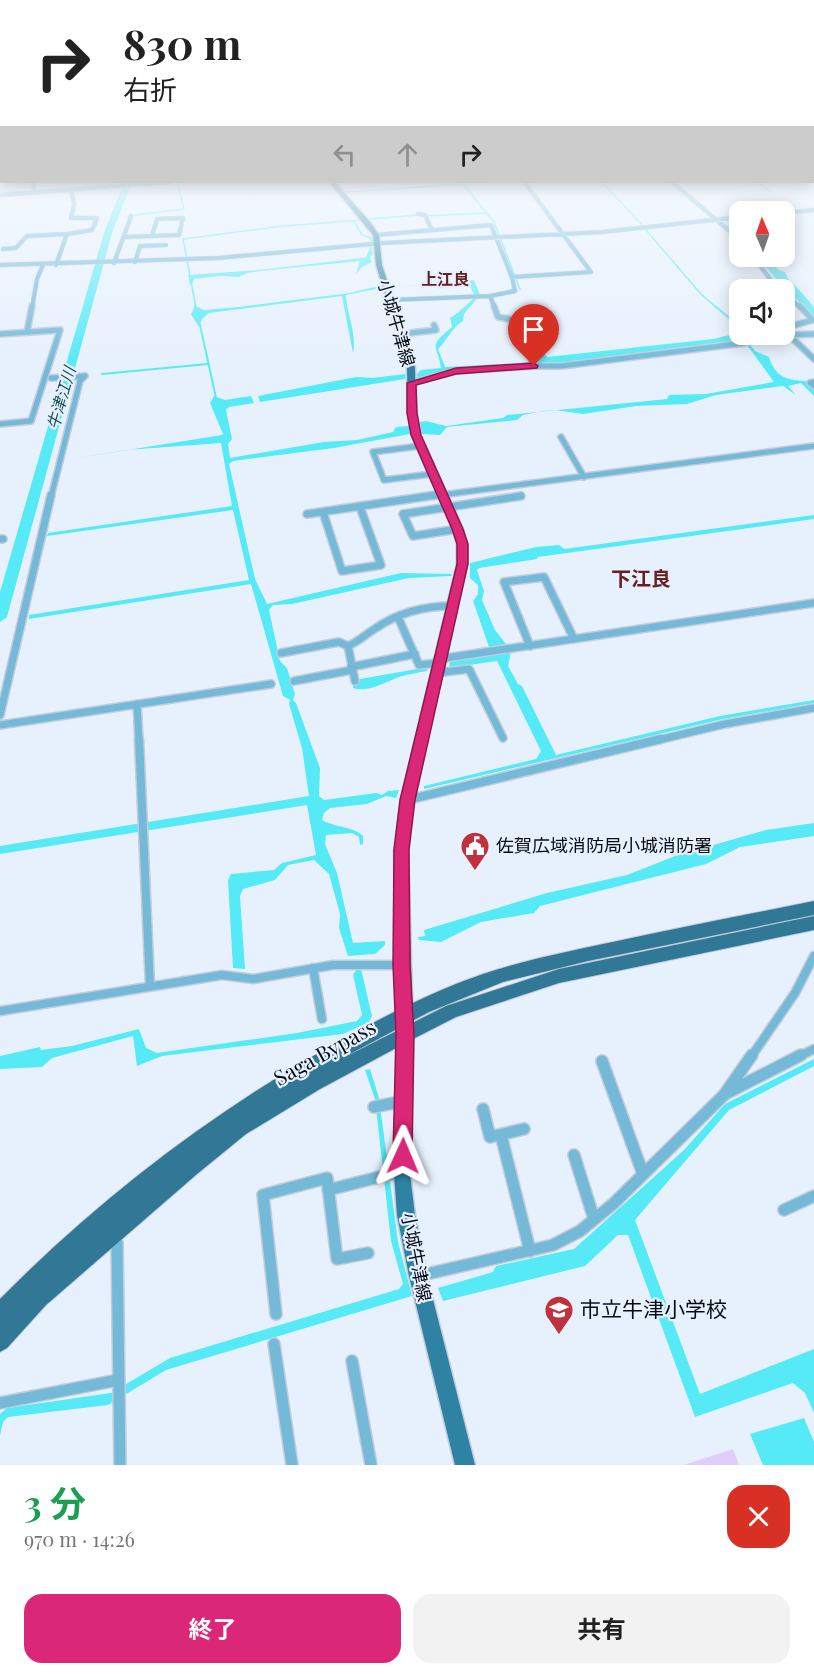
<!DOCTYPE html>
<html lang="ja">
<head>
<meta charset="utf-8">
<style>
	:root { --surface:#fff; --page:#f2f2f2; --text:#222; --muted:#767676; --accent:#db2777 }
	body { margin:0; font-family:"Playfair Display","Noto Sans JP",serif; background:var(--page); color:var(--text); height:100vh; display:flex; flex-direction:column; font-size:22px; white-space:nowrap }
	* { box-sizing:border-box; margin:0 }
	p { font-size:20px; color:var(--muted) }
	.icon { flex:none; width:33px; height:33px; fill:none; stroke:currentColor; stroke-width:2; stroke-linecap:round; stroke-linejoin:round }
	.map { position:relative; height:1465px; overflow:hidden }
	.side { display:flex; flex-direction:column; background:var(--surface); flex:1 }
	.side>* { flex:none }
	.banner { position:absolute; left:0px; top:0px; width:814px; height:183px; box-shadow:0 3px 15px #0003; background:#fff; color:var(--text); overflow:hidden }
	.needle { width:39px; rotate:358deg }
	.fabs { position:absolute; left:729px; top:201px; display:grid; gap:12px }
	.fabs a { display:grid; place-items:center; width:66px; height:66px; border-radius:12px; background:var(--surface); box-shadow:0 3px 15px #0003; font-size:30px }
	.pin { position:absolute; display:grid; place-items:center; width:51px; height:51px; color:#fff; margin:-62px -26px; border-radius:50% 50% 50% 0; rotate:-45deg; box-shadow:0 0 6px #0007 }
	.pin .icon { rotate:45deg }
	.me { position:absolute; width:66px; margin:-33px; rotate:1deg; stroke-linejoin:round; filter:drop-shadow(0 0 4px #0008) }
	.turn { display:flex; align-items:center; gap:21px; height:126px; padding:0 24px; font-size:27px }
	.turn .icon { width:78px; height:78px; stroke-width:2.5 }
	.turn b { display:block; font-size:42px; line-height:51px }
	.lanes { display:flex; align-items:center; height:57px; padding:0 24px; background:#0003; justify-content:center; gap:30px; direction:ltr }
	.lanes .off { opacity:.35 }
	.round { display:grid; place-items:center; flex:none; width:63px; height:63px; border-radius:18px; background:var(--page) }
	.overview { display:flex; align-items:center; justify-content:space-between; height:102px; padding:0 24px }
	h1 { font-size:36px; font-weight:700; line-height:45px; color:#1e9e55 }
	.button { display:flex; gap:12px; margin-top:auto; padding:12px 24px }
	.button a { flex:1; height:69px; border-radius:18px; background:var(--accent); color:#fff; font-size:24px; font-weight:700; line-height:69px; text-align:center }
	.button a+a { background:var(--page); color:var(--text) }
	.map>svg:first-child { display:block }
	.green { fill:#e1cdfc }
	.water { fill:#55eaf5 }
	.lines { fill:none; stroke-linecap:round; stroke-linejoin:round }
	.stream-far1 { stroke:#55eaf5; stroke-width:1.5 }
	.stream { stroke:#55eaf5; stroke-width:2 }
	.river { fill:#55eaf5; fill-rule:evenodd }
	.minor-far4-casing { stroke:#c3ccd8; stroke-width:5 }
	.minor-far3-casing { stroke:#c3ccd8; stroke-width:8 }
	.minor-far2-casing { stroke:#c3ccd8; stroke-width:10 }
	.minor-far1-casing { stroke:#c3ccd8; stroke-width:11 }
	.minor-casing { stroke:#c3ccd8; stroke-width:14 }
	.tertiary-casing { stroke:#c3ccd8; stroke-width:3 }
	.primary-casing { stroke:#c3ccd8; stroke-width:3 }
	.trunk-casing { stroke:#c3ccd8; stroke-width:2 }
	.minor-far4 { stroke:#74bad8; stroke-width:4 }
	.minor-far3 { stroke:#74bad8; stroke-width:5 }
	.minor-far2 { stroke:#74bad8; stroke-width:7 }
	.minor-far1 { stroke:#74bad8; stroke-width:8 }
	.minor { stroke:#74bad8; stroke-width:11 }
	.tertiary { fill:#74bad8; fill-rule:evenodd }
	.primary { fill:#2e83a4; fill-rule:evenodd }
	.trunk { fill:#307896; fill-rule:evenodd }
	.route { fill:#db2777; stroke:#8e194d; stroke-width:1.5 }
	.labels { text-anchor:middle; stroke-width:4.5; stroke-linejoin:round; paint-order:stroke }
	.far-neighbourhood-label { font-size:16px; font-weight:bold; fill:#652023; stroke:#e7f1fd }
	.far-water-label { font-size:16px; font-style:italic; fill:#155459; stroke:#e7f1fd }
	.street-label { font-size:18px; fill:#050c15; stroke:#e7f1fd }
	.poi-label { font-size:18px; fill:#050c15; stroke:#e7f1fd; text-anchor:start }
	.neighbourhood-label { font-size:20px; font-weight:bold; fill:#652023; stroke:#e7f1fd }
	.near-street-label { font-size:21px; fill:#050c15; stroke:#e7f1fd }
	.near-poi-label { font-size:21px; fill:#050c15; stroke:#e7f1fd; text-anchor:start }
</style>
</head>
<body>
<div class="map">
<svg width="814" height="1465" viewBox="0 0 814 1465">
	<rect width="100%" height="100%" fill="#e7f1fd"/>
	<path class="green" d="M733 1449 739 1465H684Z"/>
	<path class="water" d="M371 245 373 254 370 257 372 262 362 267 356 274 360 261 260 271 247 273 239 277 221 276 194 279 192 284 190 285 188 275 259 270 361 258 366 257Z
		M757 257H765L779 270 785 272 789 281C794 283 809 301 814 307V316L783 287Z
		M509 277 474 280 480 295 464 314 463 321C451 329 448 339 438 349L445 367 535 362 540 355 539 347 547 357 713 339 738 333 726 315 730 316 739 328 740 334 771 335 750 336 747 341 755 351 769 357C775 376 785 380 805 381L814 390V396L801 383 788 386 796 395 783 386 716 395 687 404 636 406 583 414 555 410 543 411 523 415 517 420 447 427 440 435 422 434 420 422 426 421 446 426 503 418 507 415 667 399 669 395 706 394 774 382 744 341 549 364C506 362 460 367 418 379L417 374 421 370 441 368C437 342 427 348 452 327L450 318C458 313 468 304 475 297L468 281 393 287Z
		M374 287 381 288 346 295C347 315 357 334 353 353L342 296 209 313 202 319 199 327 191 314 195 306 204 310 239 307 350 293Z
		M405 374V379L260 402 258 396 356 377 373 378Z
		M214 396 225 400 251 396 254 403 229 407 226 410 232 439 228 444 230 458 324 442 357 440 393 432 396 427 409 426 410 434 334 448 233 461 229 464 255 579 267 604 401 573 451 574 452 576 409 578 292 604 273 605 269 610 280 661 287 668 295 694 293 700 296 703 320 768 319 796 324 800 376 793 382 795 388 791 399 790 396 798 386 796 367 804 330 808 324 813 322 820C336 828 353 826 363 836V844L360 845 359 837 352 833 326 835 325 844 337 873 353 943 385 941V945L375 954 348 956 339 928 340 914 329 874 314 860 288 865 275 880 243 889 240 896 245 969 233 968 228 880 231 874 274 870 282 863 316 855 307 805 0 854V846L309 796 302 748 289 704 290 700 283 696 251 584 29 619V615L249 580 233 510 47 536 48 533 232 506 221 443 126 450 65 460 222 435 223 434 210 403Z
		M814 515V519L538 557 537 559 479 568 477 570 484 591 482 600 495 630 506 644 489 647 473 601 478 594V585L470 578V563L536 547 559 545 564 549Z
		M511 651 508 666 518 684 522 686 556 755 720 716 814 700V703L723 719 424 789V786L536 759 541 751 497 661 449 668 450 662Z
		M428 667 427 671C418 673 408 674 399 677 385 682 368 693 353 688V685L360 679Z
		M814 823V836L740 847 706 864 540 906 534 913 481 922 441 942 419 940 418 937 425 936 424 930 547 893 627 875 675 856 766 830Z
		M361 969 372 1016 369 1022 343 1034 162 1056 137 1066 133 1036 52 1058 42 1067 0 1069V1056L40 1047 41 1050 72 1046 139 1029 146 1048 157 1053 297 1033 357 1021 362 1015 353 975 356 970Z
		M814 1059V1066L729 1110 635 1220 700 1394 814 1349V1413L805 1393 793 1383 695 1417 628 1235H618L585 1266 443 1301 438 1288 493 1272 496 1266 574 1249 684 1150 725 1104Z
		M370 1069 379 1098 398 1242 412 1296 166 1370 108 1405 8 1417 3 1422 0 1435V1414L7 1408 111 1393 170 1358 399 1289 403 1284 391 1241 375 1099 365 1070Z
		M804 1418 814 1442V1465H763L750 1434Z"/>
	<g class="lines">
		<path class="stream-far1" d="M461 182 494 222 520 289
			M602 182 643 226
			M758 182 771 192
			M347 192 493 182
			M127 216 184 209 177 182
			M425 216 486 213
			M370 219 418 215
			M354 222 362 235 371 238 372 245
			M645 229 701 294 717 308
			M196 308 183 239 284 226 362 220"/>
		<path class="stream" d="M195 306 196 310
			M715 306 728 317
			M530 319 541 349
			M200 325 216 398
			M102 374 208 364"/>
		<path class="river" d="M124 182H132L112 233 7 617 0 622V592L104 233Z"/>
		<g class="minor-far4-casing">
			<path id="minor-far4" d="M34 182V192
				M672 182 740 240
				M525 183 591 272
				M0 195 170 182
				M784 213 814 210
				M418 214 425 215 432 230
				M183 218 179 235 152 236 157 219Z
				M376 235 491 225 512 277 515 291 490 296 390 300
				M125 237 152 236
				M3 249 16 248 27 236 67 234
				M753 256 778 290
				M135 262 140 246 166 245
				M114 263 131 216
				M0 265 218 258 383 243 602 232 740 217
				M56 265 67 234 92 230 97 218H71L74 204 71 189
				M512 277 591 272
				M784 293 801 308
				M490 296 495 308
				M32 308 37 279 43 265"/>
		</g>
		<g class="minor-far3-casing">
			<path id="minor-far3" d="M784 328 813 320 800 306
				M27 332 32 306
				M0 334 60 330 31 421 0 424
				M401 334 436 330 434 325
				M789 335 814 359
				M789 335 814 334
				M534 366H561L744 343 754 338 782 334
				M51 378 85 376
				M814 382 810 383 814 386
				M411 383 456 371 534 366 532 361 536 353 526 322 498 317 494 306
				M561 437 584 477
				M420 446 373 452 384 480 432 474
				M51 497 80 381 85 376
				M426 497 814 446
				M516 497 521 496"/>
		</g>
		<g class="minor-far2-casing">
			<path id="minor-far2" d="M323 512 342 571 381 565 360 507
				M307 514 436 495
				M458 529 413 536 403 514 521 496
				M0 539H3
				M398 617 419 665 438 663
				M348 646 355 681
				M530 646 504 582 544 577 574 639
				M281 653 339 642 348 646C358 642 366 634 376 628 398 613 425 606 452 606
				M439 659 814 603
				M351 667 415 654
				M436 673 469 669 503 738
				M294 681 352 670
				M137 704 139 741
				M0 715 51 495
				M0 725 271 684
				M654 741 725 724 814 708"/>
		</g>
		<g class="minor-far1-casing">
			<path id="minor-far1" d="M139 739 150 986
				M407 800 661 739
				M313 968 322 1019
				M0 1011 222 975 253 979 333 965H402
				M751 1057 795 993 814 956
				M798 1057 814 1049"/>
		</g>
		<g class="minor-casing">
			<path id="minor" d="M602 1061 643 1174
				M725 1094 801 1055
				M374 1107 404 1101
				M483 1109 490 1137 524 1129
				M501 1135 530 1251
				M574 1155 594 1219
				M328 1190 391 1174H402
				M784 1210 814 1196
				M114 1236 117 1243 120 1465
				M418 1276 553 1245 580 1231 613 1204 724 1095 752 1055
				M276 1314 263 1195 327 1178 337 1259 368 1253
				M274 1344 292 1465
				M352 1361 371 1465
				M0 1403 118 1380"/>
		</g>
		<g class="tertiary-casing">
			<path id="tertiary" d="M813 170H814V173H813Z"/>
		</g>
		<g class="primary-casing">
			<path id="primary" d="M329 182H335L371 223 379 235 382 265 415 368 416 413 420 435 463 529 467 544V564L413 800 408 850 413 1034 410 1174 415 1215 427 1276 475 1465H455L409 1276 397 1215 394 1174 397 1034 394 850 401 800 457 564V544L453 529 412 435 408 413 407 368 376 265 373 235Z"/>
		</g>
		<g class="trunk-casing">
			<path id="trunk" d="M814 901V915L588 961 503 982 429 1012 352 1053 341 1059 446 1006 559 969 814 916V930L559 983 456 1017 411 1040 320 1089 246 1134 197 1174 46 1305 7 1348 0 1352V1299C98 1200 206 1117 327 1048 377 1020 428 993 483 974 528 959 576 950 622 940 686 926 750 914 814 901Z"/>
		</g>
		<use href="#minor-far4" class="minor-far4"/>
		<use href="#minor-far3" class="minor-far3"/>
		<use href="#minor-far2" class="minor-far2"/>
		<use href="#minor-far1" class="minor-far1"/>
		<use href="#minor" class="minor"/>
		<use href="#tertiary" class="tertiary"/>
		<use href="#primary" class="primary"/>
		<use href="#trunk" class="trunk"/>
	</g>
	<linearGradient id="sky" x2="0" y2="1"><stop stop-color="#6dcaed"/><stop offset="0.44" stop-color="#f4f9fe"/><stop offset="1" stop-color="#f4f9fe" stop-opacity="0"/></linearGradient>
	<rect width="814" height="366" fill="url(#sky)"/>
	<path class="route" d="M534 363 538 366 537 368 456 374 416 385 417 413 421 435 463 529 468 544V564L415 800 409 850 410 965 414 1034 412 1156 409 1163 403 1165 396 1163 393 1156 396 1034 393 965 394 850 400 800 457 564V544L452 529 411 435 407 413V383L456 368Z"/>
	<defs>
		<g id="civic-pin" transform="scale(1.5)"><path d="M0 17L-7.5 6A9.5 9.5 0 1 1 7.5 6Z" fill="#c0303d" stroke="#e7f1fd"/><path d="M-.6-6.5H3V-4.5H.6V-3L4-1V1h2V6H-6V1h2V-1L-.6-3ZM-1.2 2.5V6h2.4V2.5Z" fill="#fff"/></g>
		<g id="school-pin" transform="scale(1.5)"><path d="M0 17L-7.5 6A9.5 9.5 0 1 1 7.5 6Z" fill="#c0303d" stroke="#e7f1fd"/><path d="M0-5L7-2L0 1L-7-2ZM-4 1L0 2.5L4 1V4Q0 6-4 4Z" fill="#fff"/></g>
	</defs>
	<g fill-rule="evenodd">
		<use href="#civic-pin" x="475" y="846"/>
		<use href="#school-pin" x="559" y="1310"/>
	</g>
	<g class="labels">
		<g class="far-neighbourhood-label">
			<text x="445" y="285">上江良</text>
		</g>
		<g class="far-water-label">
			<text transform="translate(61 398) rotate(-74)" y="6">牛津江川</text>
		</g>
		<g class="street-label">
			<text transform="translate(396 323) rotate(74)" y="6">小城牛津線</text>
			<text transform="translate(416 1257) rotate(79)" y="6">小城牛津線</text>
		</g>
		<g class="poi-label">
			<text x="496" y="852">佐賀広域消防局小城消防署</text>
		</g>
		<g class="neighbourhood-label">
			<text x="641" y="586">下江良</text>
		</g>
		<g class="near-street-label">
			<text transform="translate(325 1053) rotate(-29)" y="7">Saga Bypass</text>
		</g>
		<g class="near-poi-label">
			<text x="580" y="1317">市立牛津小学校</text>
		</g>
	</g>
</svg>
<div class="fabs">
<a><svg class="needle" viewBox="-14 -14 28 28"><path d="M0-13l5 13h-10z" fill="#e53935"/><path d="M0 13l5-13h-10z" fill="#767676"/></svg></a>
<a><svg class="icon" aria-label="sound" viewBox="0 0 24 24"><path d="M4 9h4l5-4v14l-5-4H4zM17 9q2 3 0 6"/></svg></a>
</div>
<div class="pin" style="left:534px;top:366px;background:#d93025"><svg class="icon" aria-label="arrive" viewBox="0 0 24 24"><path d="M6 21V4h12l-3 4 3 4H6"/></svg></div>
<svg class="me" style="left:403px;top:1156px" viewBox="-20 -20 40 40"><path d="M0-17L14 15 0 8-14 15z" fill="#db2777" stroke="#fff" stroke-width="4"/></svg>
<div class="banner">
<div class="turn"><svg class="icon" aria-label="right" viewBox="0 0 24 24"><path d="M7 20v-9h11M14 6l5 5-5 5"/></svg><div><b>830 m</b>右折</div></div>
<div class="lanes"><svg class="icon off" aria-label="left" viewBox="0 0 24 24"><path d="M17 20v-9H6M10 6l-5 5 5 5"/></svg><svg class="icon off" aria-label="ahead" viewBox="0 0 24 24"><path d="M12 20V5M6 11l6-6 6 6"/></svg><svg class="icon" aria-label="right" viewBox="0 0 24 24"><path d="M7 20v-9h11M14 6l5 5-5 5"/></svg></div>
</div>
</div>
<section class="side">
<div class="overview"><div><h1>3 分</h1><p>970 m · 14:26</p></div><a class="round" style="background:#d93025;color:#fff"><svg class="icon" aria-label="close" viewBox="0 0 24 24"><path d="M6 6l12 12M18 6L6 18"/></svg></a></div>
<div class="button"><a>終了</a><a>共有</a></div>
</section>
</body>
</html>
